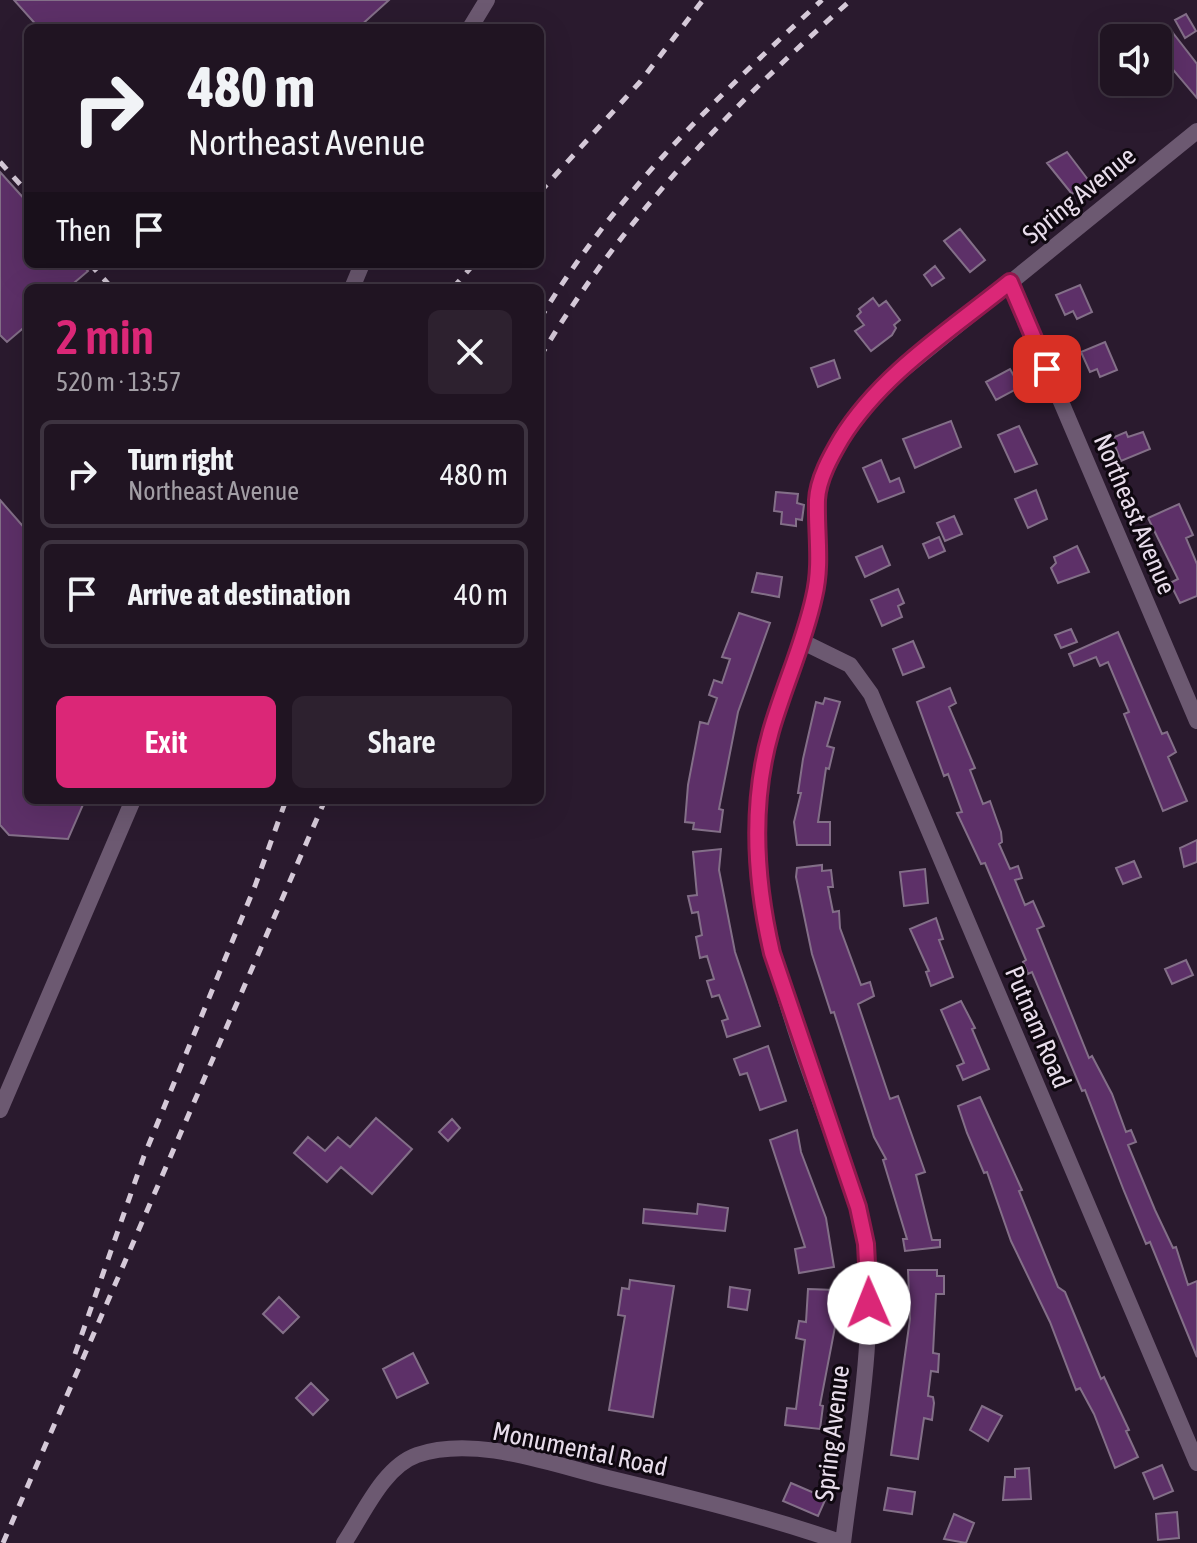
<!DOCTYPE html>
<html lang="en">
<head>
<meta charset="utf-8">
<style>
	:root { --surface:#201422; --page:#2d212f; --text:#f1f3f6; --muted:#a29ea5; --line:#3d3340; --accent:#db2777 }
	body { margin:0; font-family:"Asap Condensed",sans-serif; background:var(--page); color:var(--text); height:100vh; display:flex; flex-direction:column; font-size:30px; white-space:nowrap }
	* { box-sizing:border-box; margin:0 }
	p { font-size:26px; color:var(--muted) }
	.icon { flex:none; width:44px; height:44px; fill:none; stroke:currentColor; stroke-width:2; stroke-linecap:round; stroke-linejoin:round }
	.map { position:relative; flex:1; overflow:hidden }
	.sheet { position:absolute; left:24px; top:284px; width:520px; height:520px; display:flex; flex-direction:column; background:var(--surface); border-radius:12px; box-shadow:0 8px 32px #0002,0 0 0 2px var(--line) }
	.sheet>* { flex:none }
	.guide { position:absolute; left:24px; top:24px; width:520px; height:244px; border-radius:12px; box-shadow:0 8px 32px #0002,0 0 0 2px var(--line); background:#201422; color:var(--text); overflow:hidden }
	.tools { position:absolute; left:1100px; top:24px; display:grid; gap:16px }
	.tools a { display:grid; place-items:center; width:72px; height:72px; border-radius:12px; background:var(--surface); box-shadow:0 8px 32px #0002,0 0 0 2px var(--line); font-size:40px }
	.pin { position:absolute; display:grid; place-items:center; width:68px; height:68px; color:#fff; margin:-34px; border-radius:16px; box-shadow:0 4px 12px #0006 }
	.me { position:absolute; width:88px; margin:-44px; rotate:359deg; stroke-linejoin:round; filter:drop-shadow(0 0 6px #0008) }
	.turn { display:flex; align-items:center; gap:28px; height:168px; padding:0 32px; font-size:36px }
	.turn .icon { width:104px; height:104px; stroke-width:2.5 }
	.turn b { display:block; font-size:56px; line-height:68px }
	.then { display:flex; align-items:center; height:76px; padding:0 32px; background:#0003; gap:16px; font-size:30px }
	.round { display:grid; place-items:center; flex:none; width:84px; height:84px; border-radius:12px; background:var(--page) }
	.head { display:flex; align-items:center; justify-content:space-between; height:136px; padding:0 32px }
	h1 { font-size:48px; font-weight:600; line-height:60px; color:var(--accent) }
	.cta { display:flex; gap:16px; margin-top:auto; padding:16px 32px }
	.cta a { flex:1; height:92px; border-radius:12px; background:var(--accent); color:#fff; font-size:32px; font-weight:600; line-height:92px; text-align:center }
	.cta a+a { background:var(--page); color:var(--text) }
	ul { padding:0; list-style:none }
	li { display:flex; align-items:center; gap:24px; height:108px; margin:0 16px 12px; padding:0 16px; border:4px solid var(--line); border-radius:12px }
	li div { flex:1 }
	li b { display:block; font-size:30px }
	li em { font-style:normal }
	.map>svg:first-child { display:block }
	.building { fill:#5d3068; stroke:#836f88; stroke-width:2 }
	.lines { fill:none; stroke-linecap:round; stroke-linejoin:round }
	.minor { stroke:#6c5971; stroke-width:16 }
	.rail { stroke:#d5c9d8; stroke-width:5; stroke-dasharray:10 10; stroke-linecap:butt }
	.route-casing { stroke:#8e194d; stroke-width:20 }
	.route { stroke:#db2777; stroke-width:14 }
	.labels { text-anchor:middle; stroke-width:6; stroke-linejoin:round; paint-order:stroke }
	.street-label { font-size:26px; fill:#e8ddeb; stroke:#0f0810 }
</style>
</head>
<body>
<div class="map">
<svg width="1197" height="1543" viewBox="0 0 1197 1543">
	<rect width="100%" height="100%" fill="#2a1a2e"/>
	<path class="building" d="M14 0H389L358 28H39Z
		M1186 14 1196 31 1185 38 1175 20Z
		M1173 33 1197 64V98L1158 52V45Z
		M1067 152 1089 181 1072 194 1047 163Z
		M0 172 28 203V264H81L88 271 68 288H28V324L7 342 0 335Z
		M960 229 985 260 970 272 944 241Z
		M935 266 944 278 932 286 924 275Z
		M1080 285 1092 312 1077 319 1073 311 1065 315 1056 295Z
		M873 298 879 306 886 301 900 320 894 325 896 328 892 335 871 351 855 331 864 325 857 316 861 312 859 309Z
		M1105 342 1117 370 1100 377 1097 369 1090 372 1081 352Z
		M834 360 840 378 818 387 811 368Z
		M1010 369 1020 387 996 400 986 382Z
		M951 421 961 447 915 468 903 439Z
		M1019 426 1037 464 1015 472 998 435Z
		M1126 432 1128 437 1143 432 1150 449 1121 461 1112 438Z
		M881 460 890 482 899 478 904 492 878 502 863 468Z
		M1036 490 1047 519 1028 528 1015 499Z
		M776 492 798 494 797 503 804 505 802 520 796 519V526L781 524 782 512 774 511Z
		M0 500 28 532V800H85L68 839 9 835 0 825Z
		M1179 504 1193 535 1186 538 1197 564V596L1180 603 1170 583 1178 579 1148 518Z
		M954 516 962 534 945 541 937 523Z
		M939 537 945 551 929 558 923 544Z
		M882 546 890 565 865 577 856 557Z
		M1077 546 1089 572 1058 583 1051 568 1056 563 1054 557Z
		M757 573 782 577 779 597 752 592Z
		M898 589 904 603 898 606 902 617 882 626 871 600Z
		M739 613 770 623 738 712 719 809 723 810 720 832 693 829 694 823 685 822 688 785 700 722 708 724 717 698 709 695 714 680 722 683 730 659 722 657Z
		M1071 629 1077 642 1061 648 1055 635Z
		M1118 632 1162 734 1167 732 1176 752 1168 757 1187 801 1163 811 1124 714 1129 712 1108 662 1100 666 1096 657 1074 666 1069 654Z
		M913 641 924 667 903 675 893 649Z
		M950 688 956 703 949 707 975 768 970 770 983 804 990 801 1001 832 1002 842 999 844 1010 869 1018 866 1022 878 1015 880 1025 905 1033 901 1044 926 1037 929 1089 1058 1092 1056 1112 1094 1126 1132 1131 1130 1136 1142 1128 1145 1155 1210 1173 1248 1176 1247 1188 1285 1197 1281V1357L1150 1242 1146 1244 1124 1191 1085 1090 1082 1091 1032 972 1028 974 1023 962 1026 960 985 863 981 864 957 813 962 812 948 774 944 776 917 702Z
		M825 698 840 702 827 746 834 748 829 769 826 768 818 822H830V845H797L794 822 801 793H798L803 759 816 702 823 704Z
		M1197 840V862L1184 867 1180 848Z
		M721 849 719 870 735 952 760 1026 727 1037 722 1021 728 1019 719 995 712 997 707 981 714 979 707 956 700 958 696 937 702 935 698 912 692 913 688 896 697 895 693 852Z
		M1134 861 1141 877 1123 884 1116 868Z
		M822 865V871L831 870 833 887H828L833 912 839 911 840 928 861 985 870 982 874 996 858 1004 890 1099 898 1096 925 1172 916 1175 932 1240H940V1247L905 1251 903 1239H907L883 1160 886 1159 874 1137 834 1012 831 1013 812 954 796 877 797 868Z
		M925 869 928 903 904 906 900 872Z
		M936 918 943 939 939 940 953 977 931 986 926 972 929 971 910 929Z
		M1186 960 1193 975 1172 984 1165 969Z
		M961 1001 975 1028 972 1029 989 1069 963 1080 957 1066 964 1063 941 1010Z
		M768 1046 786 1101 760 1110 747 1073 740 1075 734 1059Z
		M980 1097 1022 1190 1019 1191 1058 1287 1065 1292 1101 1379 1104 1377 1129 1430 1126 1431 1138 1457 1115 1468 1094 1414 1080 1388 1076 1390 1050 1322 1011 1241 987 1172 984 1173 967 1133 958 1106Z
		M376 1118 412 1149 372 1194 341 1167 327 1182 294 1153 308 1137 325 1151 338 1137 350 1147Z
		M452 1119 460 1128 448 1141 439 1132Z
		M797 1130 801 1152 826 1218 834 1267 799 1273 795 1249 805 1247 770 1140Z
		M698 1204 728 1208 725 1231 643 1223 644 1209 697 1214Z
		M908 1270H937V1276H944V1294H936L933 1353 939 1354 938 1372 931 1371 928 1396 933 1397 934 1403 932 1420 924 1418 918 1459 891 1455 910 1319Z
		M630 1280 674 1286 653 1417 609 1410 625 1316 618 1315 622 1288 629 1289Z
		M730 1287 750 1290 747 1310 728 1307Z
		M808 1289 835 1290V1327L820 1405 823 1406 820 1429 785 1425 787 1408 796 1409 805 1340 796 1338 799 1321 806 1322Z
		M279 1297 299 1317 283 1333 263 1314Z
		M413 1353 428 1383 397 1398 383 1369Z
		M311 1383 328 1400 313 1415 296 1398Z
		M982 1406 1002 1416 988 1441 970 1430Z
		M1162 1465 1173 1491 1154 1499 1143 1473Z
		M1029 1468 1031 1499 1003 1500 1005 1477H1015V1469Z
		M791 1483 826 1498 818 1516 783 1501Z
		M888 1488 915 1492 912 1514 884 1510Z
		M1177 1512 1179 1538 1158 1540 1156 1514Z
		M954 1514 974 1523 966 1543 944 1539Z"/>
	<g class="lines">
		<path class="minor" d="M470 28 487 0
			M1010 282 1197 721
			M352 288 362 264
			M801 641 850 665 871 694 1197 1463
			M0 1110 133 800
			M344 1543C363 1515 383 1467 417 1455 475 1435 551 1464 608 1478 687 1497 766 1516 843 1543
			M843 1543C856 1433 883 1317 858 1207 812 1071 740 920 761 774 770 712 804 656 815 594 821 560 813 530 817 498 823 451 859 412 889 381L1197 131"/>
		<path class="rail" d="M0 162 28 193
			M540 192 640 82 703 0
			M90 264 112 288
			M453 288 474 264
			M540 319C613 196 718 96 822 0
			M540 357C622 219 731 106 851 0
			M75 1354 144 1156 255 886 286 800
			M3 1543 325 800"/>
	</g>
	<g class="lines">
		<g class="route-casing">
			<path id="route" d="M869 1303 866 1244 858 1207 772 953C755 880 750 804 771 731 784 686 804 643 814 597 822 564 816 534 817 500 818 479 831 456 841 439 881 374 952 329 1010 282L1047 369"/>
		</g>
		<use href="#route" class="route"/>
	</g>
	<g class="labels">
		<g class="street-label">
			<text transform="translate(1079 195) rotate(-39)" y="9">Spring Avenue</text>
			<text transform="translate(1135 514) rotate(67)" y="9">Northeast Avenue</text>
			<text transform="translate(1038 1027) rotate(67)" y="9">Putnam Road</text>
			<text transform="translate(832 1433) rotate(-83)" y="9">Spring Avenue</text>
			<text transform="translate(580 1449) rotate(12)" y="9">Monumental Road</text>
		</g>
	</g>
</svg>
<div class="tools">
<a><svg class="icon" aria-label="sound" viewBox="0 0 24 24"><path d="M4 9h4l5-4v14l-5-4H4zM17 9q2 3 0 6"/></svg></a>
</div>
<div class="pin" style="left:1047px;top:369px;background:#d93025"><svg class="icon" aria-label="arrive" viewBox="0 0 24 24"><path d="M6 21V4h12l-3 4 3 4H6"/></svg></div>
<svg class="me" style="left:869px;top:1303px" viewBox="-20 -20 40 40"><circle r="19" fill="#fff"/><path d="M0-13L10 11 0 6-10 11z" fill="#db2777"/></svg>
<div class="guide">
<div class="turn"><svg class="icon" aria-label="right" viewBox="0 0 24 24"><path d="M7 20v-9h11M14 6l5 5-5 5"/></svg><div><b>480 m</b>Northeast Avenue</div></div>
<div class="then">Then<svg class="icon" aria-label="arrive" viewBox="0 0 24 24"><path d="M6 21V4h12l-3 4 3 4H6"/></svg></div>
</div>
<section class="sheet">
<div class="head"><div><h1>2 min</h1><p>520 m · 13:57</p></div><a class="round"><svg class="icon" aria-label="close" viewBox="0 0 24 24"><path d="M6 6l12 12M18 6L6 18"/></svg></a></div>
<ul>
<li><svg class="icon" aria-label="right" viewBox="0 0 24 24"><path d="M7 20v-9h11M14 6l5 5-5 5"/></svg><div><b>Turn right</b><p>Northeast Avenue</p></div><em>480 m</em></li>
<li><svg class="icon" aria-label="arrive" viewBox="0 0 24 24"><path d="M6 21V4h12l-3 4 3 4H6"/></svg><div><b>Arrive at destination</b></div><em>40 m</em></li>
</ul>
<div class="cta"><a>Exit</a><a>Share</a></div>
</section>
</div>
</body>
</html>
